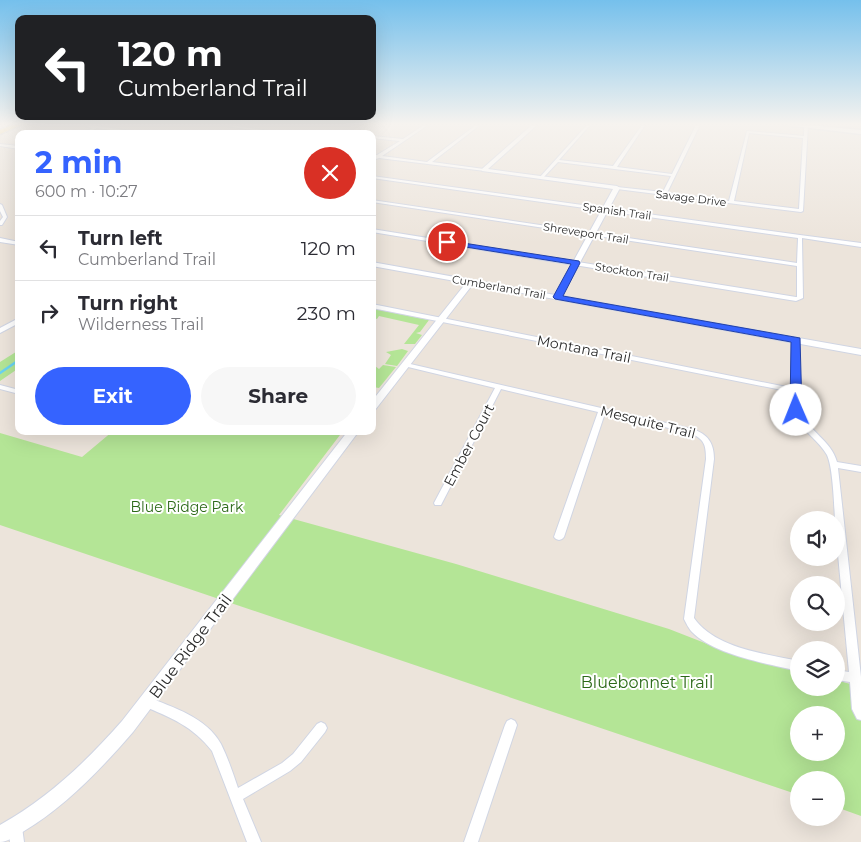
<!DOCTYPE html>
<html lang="en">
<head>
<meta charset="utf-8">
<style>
	:root { --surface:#fff; --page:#f7f7f7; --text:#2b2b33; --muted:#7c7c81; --line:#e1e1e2; --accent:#3563ff }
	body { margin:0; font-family:Montserrat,sans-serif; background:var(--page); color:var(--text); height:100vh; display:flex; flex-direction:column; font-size:19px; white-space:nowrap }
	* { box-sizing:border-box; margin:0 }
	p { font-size:16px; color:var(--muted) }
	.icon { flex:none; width:28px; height:28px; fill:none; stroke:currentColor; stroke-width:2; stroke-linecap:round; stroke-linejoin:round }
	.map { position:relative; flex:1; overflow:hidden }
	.panel { position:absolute; left:15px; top:130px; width:361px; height:305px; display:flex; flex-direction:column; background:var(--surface); border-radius:10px; box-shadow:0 5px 20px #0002 }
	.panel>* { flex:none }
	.banner { position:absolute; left:15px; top:15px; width:361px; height:105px; border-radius:10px; box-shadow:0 5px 20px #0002; background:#202124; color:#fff; overflow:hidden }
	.tools { position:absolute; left:790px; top:511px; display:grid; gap:10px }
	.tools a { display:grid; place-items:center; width:55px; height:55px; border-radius:50%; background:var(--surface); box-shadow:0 5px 20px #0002; font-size:25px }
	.pin { position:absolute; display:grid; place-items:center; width:42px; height:42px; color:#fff; margin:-21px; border:2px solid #fff; border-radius:50%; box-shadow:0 1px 5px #0007 }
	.me { position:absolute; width:55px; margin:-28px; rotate:359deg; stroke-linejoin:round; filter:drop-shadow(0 0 4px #0008) }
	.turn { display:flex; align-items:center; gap:18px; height:105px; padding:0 20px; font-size:22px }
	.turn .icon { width:65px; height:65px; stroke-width:2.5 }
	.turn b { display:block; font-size:35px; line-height:42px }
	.round { display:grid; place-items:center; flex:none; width:52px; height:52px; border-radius:26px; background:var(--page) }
	.summary { display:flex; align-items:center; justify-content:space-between; height:85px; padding:0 20px }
	h1 { font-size:30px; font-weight:700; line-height:38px; color:var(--accent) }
	.primary-button { display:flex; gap:10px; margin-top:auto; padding:10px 20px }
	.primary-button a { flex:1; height:58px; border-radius:30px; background:var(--accent); color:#fff; font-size:20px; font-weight:700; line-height:58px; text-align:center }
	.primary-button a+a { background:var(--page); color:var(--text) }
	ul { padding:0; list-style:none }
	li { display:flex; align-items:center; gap:15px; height:65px; padding:0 20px; border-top:1px solid var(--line) }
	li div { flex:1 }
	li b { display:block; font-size:19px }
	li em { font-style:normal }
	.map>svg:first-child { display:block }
	.green { fill:#b4e596; fill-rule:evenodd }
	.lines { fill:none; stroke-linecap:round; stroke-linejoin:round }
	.stream { stroke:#6ad3f2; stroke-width:2.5 }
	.minor-casing { stroke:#d0d5e3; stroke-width:2 }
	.tertiary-casing { stroke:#d0d5e3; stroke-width:2 }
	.secondary-casing { stroke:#d0d5e3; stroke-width:3 }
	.primary-casing { stroke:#c3c3c3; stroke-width:3 }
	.minor { fill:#fff; fill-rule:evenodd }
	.tertiary { fill:#fff; fill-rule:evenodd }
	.secondary { fill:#fff; fill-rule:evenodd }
	.primary { fill:#f5ca58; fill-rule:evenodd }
	.route { fill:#3563ff; stroke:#2240a6 }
	.labels { text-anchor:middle; stroke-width:4; stroke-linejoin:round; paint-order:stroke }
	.far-street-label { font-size:11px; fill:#2a2a2a; stroke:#fff }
	.street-label { font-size:14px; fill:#2a2a2a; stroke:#fff }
	.park-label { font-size:14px; fill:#2c6918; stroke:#fff }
	.near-street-label { font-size:16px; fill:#2a2a2a; stroke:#fff }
	.near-park-label { font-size:16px; fill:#2c6918; stroke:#fff }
</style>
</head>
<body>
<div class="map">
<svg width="861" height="842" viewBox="0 0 861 842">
	<rect width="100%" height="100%" fill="#ece4db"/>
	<path class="green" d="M375 309 429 320 420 332 416 333 422 335 415 344H404L419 325 379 316 377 319 373 318V311Z
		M402 349 408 351 397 366 385 364 391 355 386 352Z
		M19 350V368L0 381V362Z
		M383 365 396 367 379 388 373 387V368L375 366 379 369Z
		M113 431H343L279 515 456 564 669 629 710 645 799 670V688H836V680L861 687V816L836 807V780H799V795L0 525V433L82 457ZM799 715H836V752H799Z"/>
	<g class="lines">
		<path class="stream" d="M0 373 19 360"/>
		<g class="minor-casing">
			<path id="minor" d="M79 125H91L151 134H139L97 128 85 134H79L93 128Z
				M219 125H232L269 131 267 132Z
				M424 125H428L382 156 427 162 476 125H480L432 162 484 169H485V171L379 158 376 159 372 157V155H377L400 141 372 138V136L403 139Z
				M587 125H590L559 160 613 166 642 125H645L617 167 672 174 695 127V125H698L699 127 667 193 729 201 747 131 804 136V125H808L803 211 801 212 617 189 615 188 617 187 663 192 671 176 558 162 542 179H540V177ZM749 133 803 138 799 209 734 201Z
				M372 176 800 235 861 243V247L802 238 803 298 796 301 372 232V229L796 297H797V266L372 202V200L797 263 798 238 372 178Z
				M0 204 2 205 7 217 2 225H0V221L3 217 0 211Z
				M0 238 19 242V245L0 242Z
				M372 304 792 388 793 340 794 339H798C800 345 799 351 799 358 799 375 796 395 801 412 808 431 831 440 837 462L861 466V472L838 468 861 677V720L857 719 852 709 850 682 836 680V670L849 672 836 533V520H835C834 503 833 468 827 455 823 448 817 442 812 437 797 422 793 413 792 392L372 308Z
				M19 318V323L0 333V328Z
				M406 363 692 429C708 434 714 443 714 459L694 618C715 648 765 654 799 661V671C769 664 714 655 692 632 689 629 686 623 684 619L706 459C706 444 704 439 690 433L605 413 564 537 562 539 559 540 556 539 554 537 598 412 501 389 442 503 441 505H435L434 503 495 388 404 366 403 365Z
				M0 385 19 390V394L0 389Z
				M147 697C173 707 207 718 221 744 228 758 233 773 238 788L282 763 293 754 317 724 321 722 325 724 327 728 325 732 301 762 290 771 243 799 261 842H247L212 751C194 727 170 717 143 706L141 702 143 698Z
				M511 719 515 721 517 725 478 842H464L505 725 507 721Z
				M15 820 20 822 22 827 24 842H10L8 827 10 822Z"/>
		</g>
		<g class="tertiary-casing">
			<path id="tertiary" d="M532 125H537L488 169 617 186 620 188 562 296 861 349V355L473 284 375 410 372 411V401L466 283 372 266V262L555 295 613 189 482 171V169Z
				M0 144 19 146V149L0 146Z
				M348 431H359L133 732C100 770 65 807 21 833 14 836 8 842 0 842V825C48 798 86 762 122 721Z"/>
		</g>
		<g class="secondary-casing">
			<path id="secondary" d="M785 125H808L861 130V134Z"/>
		</g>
		<g class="primary-casing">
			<path id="primary" d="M12 125H21L0 134V130Z"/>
		</g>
		<use href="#minor" class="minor"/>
		<use href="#tertiary" class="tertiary"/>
		<use href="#secondary" class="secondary"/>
		<use href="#primary" class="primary"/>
	</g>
	<linearGradient id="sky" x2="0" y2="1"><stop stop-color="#75c0ec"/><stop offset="0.51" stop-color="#f6f3ef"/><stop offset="1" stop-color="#f6f3ef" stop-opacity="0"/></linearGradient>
	<rect width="861" height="243" fill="url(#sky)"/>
	<path class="route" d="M444 240 579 261 580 263 563 296 800 338 802 410 796 413 790 410 791 342 555 299 553 297 571 264 447 244 443 242Z"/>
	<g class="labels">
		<g class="far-street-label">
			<text transform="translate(691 198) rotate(7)" y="4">Savage Drive</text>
			<text transform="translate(617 211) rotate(8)" y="4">Spanish Trail</text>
			<text transform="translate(586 233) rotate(9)" y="4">Shreveport Trail</text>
			<text transform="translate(632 272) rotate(9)" y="4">Stockton Trail</text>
			<text transform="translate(499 287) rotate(10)" y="4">Cumberland Trail</text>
		</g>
		<g class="street-label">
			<text transform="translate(584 349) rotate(11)" y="5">Montana Trail</text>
			<text transform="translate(648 422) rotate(14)" y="5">Mesquite Trail</text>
			<text transform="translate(469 445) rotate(-62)" y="5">Ember Court</text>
		</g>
		<g class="park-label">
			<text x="187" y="512">Blue Ridge Park</text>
		</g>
		<g class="near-street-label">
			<text transform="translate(190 646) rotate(-53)" y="6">Blue Ridge Trail</text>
		</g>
		<g class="near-park-label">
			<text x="647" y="688">Bluebonnet Trail</text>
		</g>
	</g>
</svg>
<div class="tools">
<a><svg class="icon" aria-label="sound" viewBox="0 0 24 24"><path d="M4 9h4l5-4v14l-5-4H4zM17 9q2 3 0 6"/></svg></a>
<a><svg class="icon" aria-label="search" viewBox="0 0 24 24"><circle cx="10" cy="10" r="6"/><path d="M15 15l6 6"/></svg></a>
<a><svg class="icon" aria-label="layers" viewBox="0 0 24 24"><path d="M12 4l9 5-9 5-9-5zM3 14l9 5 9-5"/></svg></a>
<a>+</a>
<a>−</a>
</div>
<div class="pin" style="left:447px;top:242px;background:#d93025"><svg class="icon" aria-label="arrive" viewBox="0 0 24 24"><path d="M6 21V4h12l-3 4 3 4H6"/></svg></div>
<svg class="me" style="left:796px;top:410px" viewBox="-20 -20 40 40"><circle r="19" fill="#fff"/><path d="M0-13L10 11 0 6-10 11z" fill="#3563ff"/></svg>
<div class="banner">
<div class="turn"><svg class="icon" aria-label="left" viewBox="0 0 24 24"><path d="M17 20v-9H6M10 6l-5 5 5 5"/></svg><div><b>120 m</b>Cumberland Trail</div></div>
</div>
<section class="panel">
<div class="summary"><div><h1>2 min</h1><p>600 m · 10:27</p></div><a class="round" style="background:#d93025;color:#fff"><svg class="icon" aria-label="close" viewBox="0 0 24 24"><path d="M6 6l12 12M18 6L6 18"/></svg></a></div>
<ul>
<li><svg class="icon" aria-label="left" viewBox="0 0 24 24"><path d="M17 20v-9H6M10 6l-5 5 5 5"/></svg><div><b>Turn left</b><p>Cumberland Trail</p></div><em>120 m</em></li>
<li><svg class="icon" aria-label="right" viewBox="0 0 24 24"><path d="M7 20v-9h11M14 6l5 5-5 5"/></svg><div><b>Turn right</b><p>Wilderness Trail</p></div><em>230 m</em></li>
</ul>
<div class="primary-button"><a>Exit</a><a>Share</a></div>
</section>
</div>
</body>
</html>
